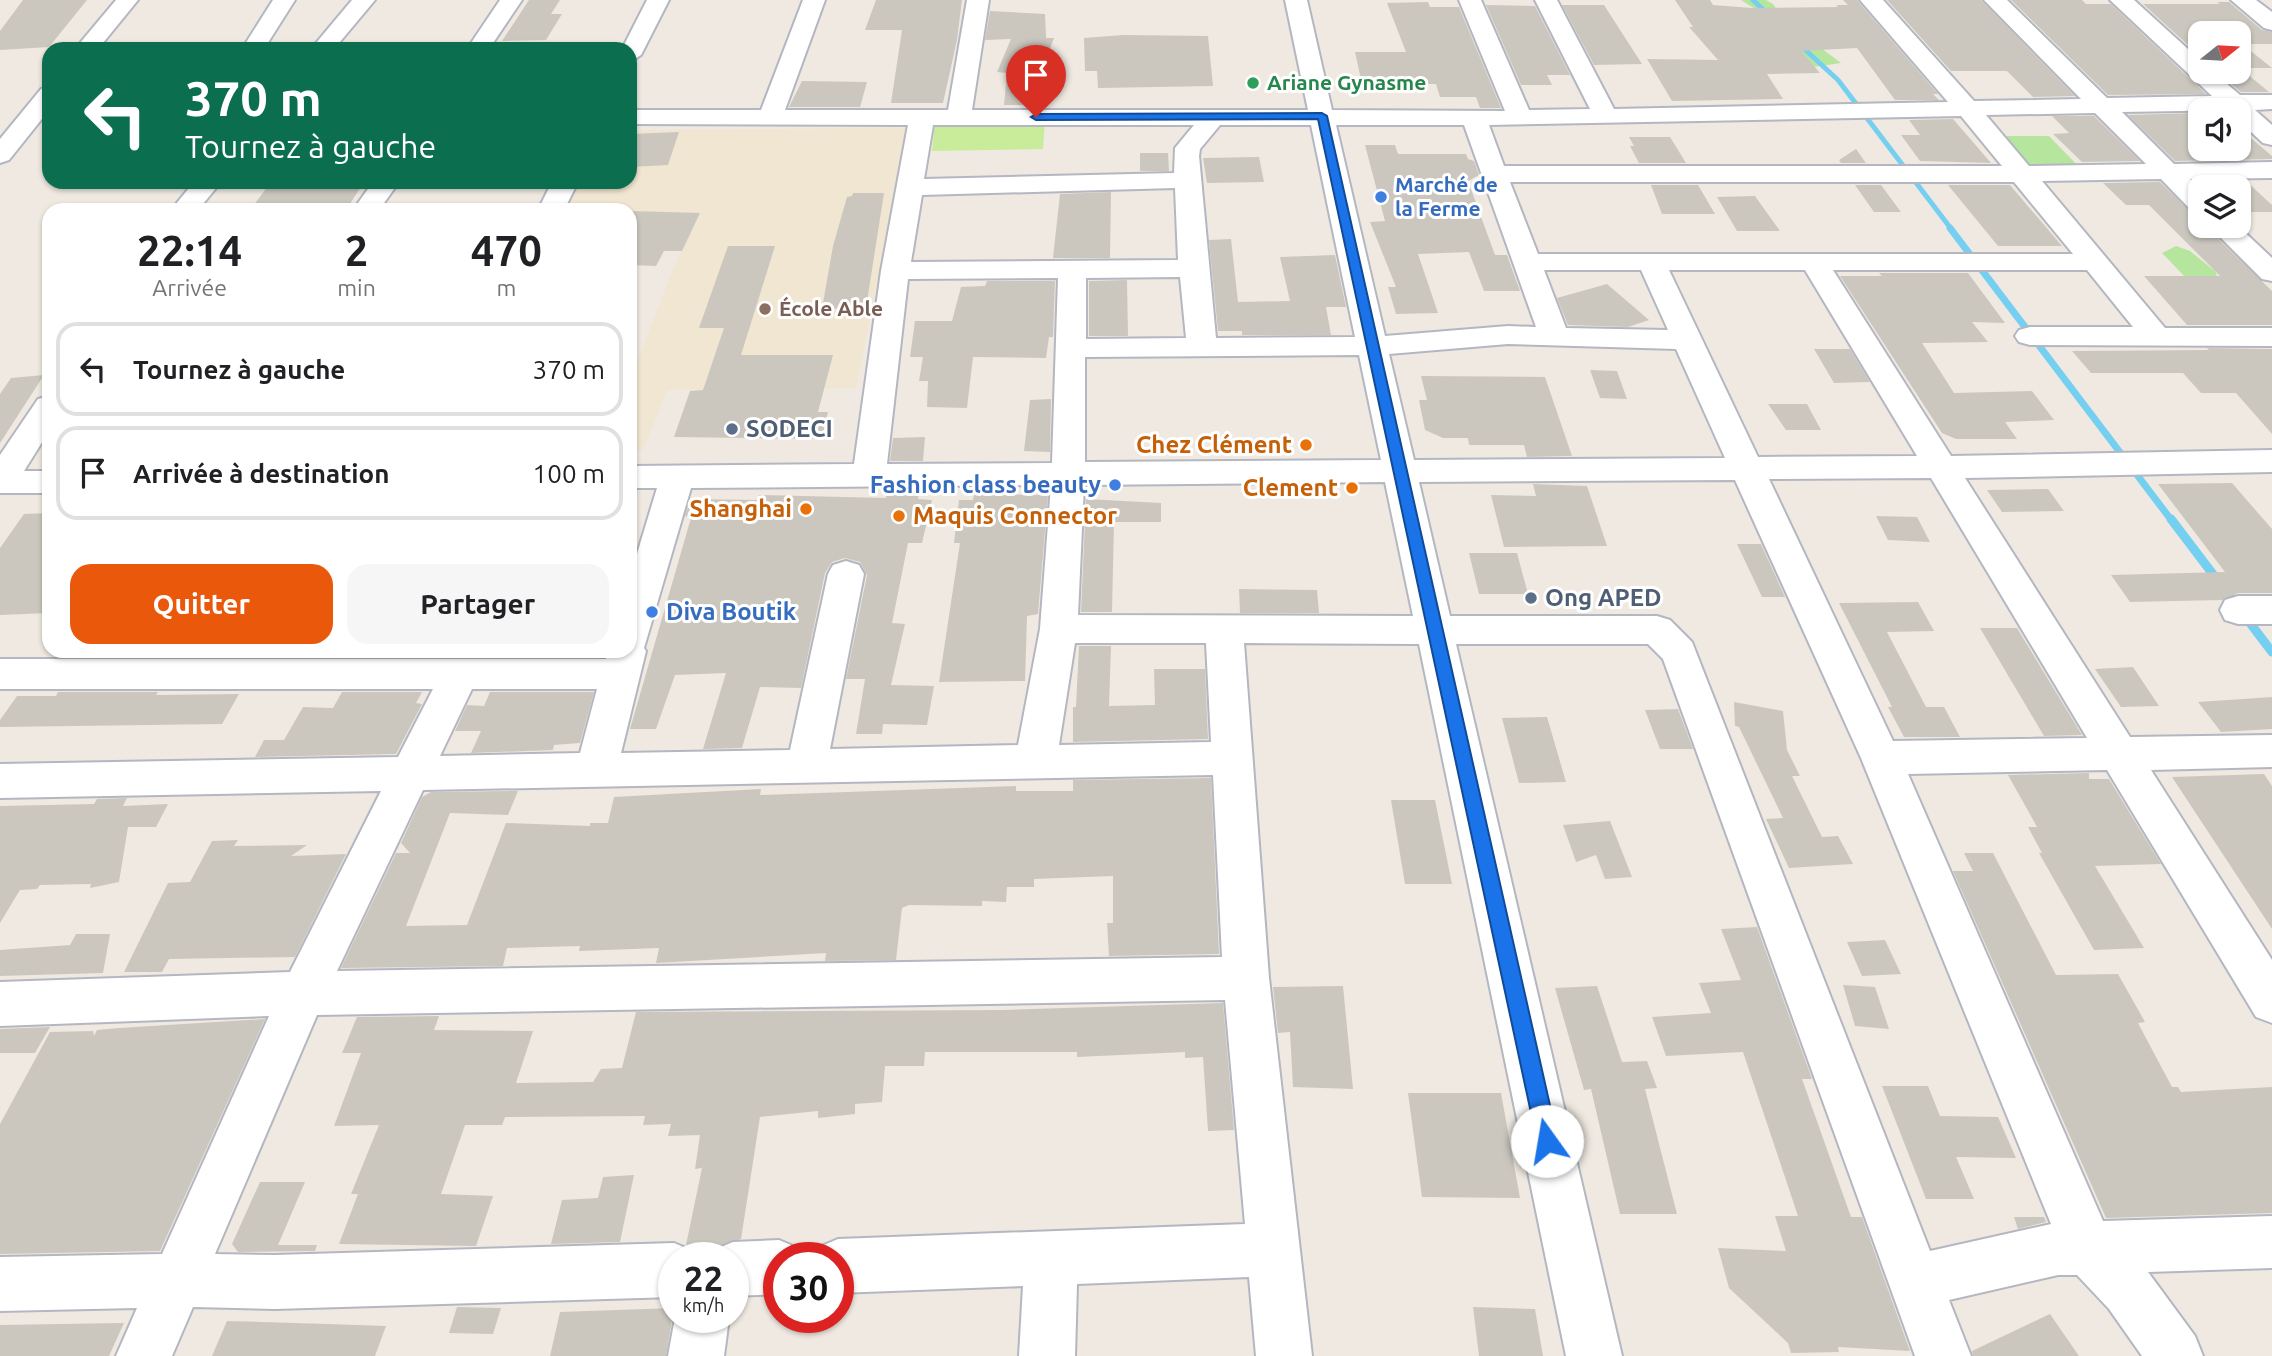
<!DOCTYPE html>
<html lang="fr">
<head>
<meta charset="utf-8">
<style>
	:root { --surface:#fff; --page:#f6f6f6; --text:#202124; --muted:#757577; --line:#e0e0e0; --accent:#ea580c }
	body { margin:0; font-family:Ubuntu,sans-serif; background:var(--page); color:var(--text); height:100vh; display:flex; flex-direction:column; font-size:26px; white-space:nowrap }
	* { box-sizing:border-box; margin:0 }
	p { font-size:23px; color:var(--muted) }
	.icon { flex:none; width:38px; height:38px; fill:none; stroke:currentColor; stroke-width:2; stroke-linecap:round; stroke-linejoin:round }
	.map { position:relative; flex:1; overflow:hidden }
	.drawer { position:absolute; left:42px; top:203px; width:595px; height:455px; display:flex; flex-direction:column; background:var(--surface); border-radius:21px; box-shadow:0 2px 5px #0004 }
	.drawer>* { flex:none }
	.hud { position:absolute; left:42px; top:42px; width:595px; height:147px; border-radius:21px; box-shadow:0 2px 5px #0004; background:#0b6e4f; color:#fff; overflow:hidden }
	.needle { width:46px; rotate:72deg }
	.buttons { position:absolute; left:2188px; top:21px; display:grid; gap:14px }
	.buttons a { display:grid; place-items:center; width:63px; height:63px; border-radius:14px; background:var(--surface); box-shadow:0 2px 5px #0004; font-size:35px }
	.speed { position:absolute; left:658px; top:1242px; display:flex; gap:14px; font-size:35px; font-weight:700; text-align:center }
	.speed>* { display:grid; place-content:center; width:91px; height:91px; border-radius:50%; background:var(--surface); box-shadow:0 2px 5px #0004; line-height:1 }
	.speed small { font-size:18px; font-weight:400 }
	.speed .limit { border:10px solid #d22; background:#fff; color:#111 }
	.pin { position:absolute; display:grid; place-items:center; width:60px; height:60px; color:#fff; margin:-72px -30px; border-radius:50% 50% 50% 0; rotate:-45deg; box-shadow:0 0 7px #0007 }
	.pin .icon { rotate:45deg }
	.me { position:absolute; width:77px; margin:-38px; rotate:347deg; stroke-linejoin:round; filter:drop-shadow(0 0 5px #0008) }
	.turn { display:flex; align-items:center; gap:24px; height:147px; padding:0 28px; font-size:32px }
	.turn .icon { width:91px; height:91px; stroke-width:2.5 }
	.turn b { display:block; font-size:49px; line-height:60px }
	.eta { display:flex; justify-content:space-evenly; align-items:center; height:119px; text-align:center }
	.eta b { font-size:42px; font-weight:600; line-height:49px }
	.button { display:flex; gap:14px; margin-top:auto; padding:14px 28px }
	.button a { flex:1; height:80px; border-radius:21px; background:var(--accent); color:#fff; font-size:28px; font-weight:600; line-height:80px; text-align:center }
	.button a+a { background:var(--page); color:var(--text) }
	ul { padding:0; list-style:none }
	li { display:flex; align-items:center; gap:21px; height:94px; margin:0 14px 10px; padding:0 14px; border:4px solid var(--line); border-radius:21px }
	li div { flex:1 }
	li b { display:block; font-size:26px }
	li em { font-style:normal }
	.map>svg:first-child { display:block }
	.education { fill:#f0e6d1 }
	.green { fill:#b6e59e }
	.pitch { fill:#c9ec9a }
	.lines { fill:none; stroke-linecap:round; stroke-linejoin:round }
	.stream-far2 { stroke:#75cff0; stroke-width:5 }
	.stream-far1 { stroke:#75cff0; stroke-width:7 }
	.stream { stroke:#75cff0; stroke-width:9 }
	.building { fill:#cbc7bf }
	.minor-casing { stroke:#b4b7c1; stroke-width:4 }
	.minor { fill:#fff; fill-rule:evenodd }
	.route { fill:#1a73e8; stroke:#114b97; stroke-width:2 }
	.leisure-dot { fill:#2e9e5b; stroke:#fff; stroke-width:2.5 }
	.shop-dot { fill:#3f7fe0; stroke:#fff; stroke-width:2.5 }
	.education-dot { fill:#8d6e63; stroke:#fff; stroke-width:2.5 }
	.service-dot { fill:#5c6f8a; stroke:#fff; stroke-width:2.5 }
	.food-dot { fill:#e8710a; stroke:#fff; stroke-width:2.5 }
	.labels { text-anchor:middle; stroke-width:6; stroke-linejoin:round; paint-order:stroke }
	.far-leisure-label { font-size:21px; font-weight:bold; fill:#27864d; stroke:#fff; text-anchor:start }
	.far-shop-label { font-size:21px; font-weight:bold; fill:#366cbe; stroke:#fff; text-anchor:start }
	.far-education-label { font-size:21px; font-weight:bold; fill:#785e54; stroke:#fff; text-anchor:start }
	.service-label { font-size:24px; font-weight:bold; fill:#4e5e75; stroke:#fff; text-anchor:start }
	.food-label { font-size:24px; font-weight:bold; fill:#c56008; stroke:#fff; text-anchor:end }
	.shop-label { font-size:24px; font-weight:bold; fill:#366cbe; stroke:#fff; text-anchor:end }
</style>
</head>
<body>
<div class="map">
<svg width="2272" height="1356" viewBox="0 0 2272 1356">
	<rect width="100%" height="100%" fill="#efe9e1"/>
	<path class="education" d="M908 128 856 388 667 390 643 450H630V380L685 239 630 238V210H562L576 182H630V130Z"/>
	<path class="green" d="M1741 0H1766L1773 4 1785 21 1841 63 1813 67 1760 12Z
		M2002 136H2049L2085 173 2030 172Z
		M2176 246 2190 251 2216 272 2217 278 2190 282 2162 253Z"/>
	<path class="pitch" d="M1045 121 1043 149 932 151 935 122Z"/>
	<g class="lines">
		<path class="stream-far2" d="M1753 0 1770 16
			M1800 45 1838 80 1952 230"/>
		<path class="stream-far1" d="M1950 228 2172 521"/>
		<path class="stream" d="M2171 519 2272 652"/>
	</g>
	<path class="building" d="M23 0H87L49 47 0 50V31Z
		M529 0H560L551 14H562L546 40 502 41Z
		M876 0H962L957 40 943 103H891L902 30H865Z
		M1675 0H1710L1713 5 1752 8 1838 7 1836 5H1848L1843 0H1857L1938 94H1933L1939 100H1895L1857 48 1801 51 1820 73 1767 74 1783 99 1672 101 1647 59 1718 60 1689 27H1693Z
		M1887 0H1981L2075 96 2033 97 2007 71H1951Z
		M2011 0H2082L2086 4H2111L2206 94 2108 95Z
		M1428 2 1430 7H1459L1501 108H1480L1476 97H1440L1436 84H1362L1355 52H1406L1387 3Z
		M2217 2H2229L2262 30 2272 32V44H2242L2272 68H2240L2269 92H2241L2217 72H2238V33H2200V56L2143 4H2220Z
		M1486 5 1535 6 1570 75H1547L1552 85H1521Z
		M1562 5H1604L1642 64 1594 65Z
		M990 11 1045 14 1046 38H1054L1038 80 1037 105H1004L1007 73 997 72 1011 39 985 40Z
		M1123 35 1208 36 1213 86 1098 88 1097 71H1085L1084 38Z
		M802 81 867 82 860 107H789Z
		M2200 113V149H2238V127L2272 156V159L2175 161 2128 115Z
		M2052 116H2094L2140 161 2082 162 2053 134 2069 133Z
		M1953 119 1979 149 1991 163 1920 161 1901 135H1920L1909 120Z
		M679 132 668 165 630 167V134Z
		M1629 137H1670L1686 163H1639L1630 146H1634Z
		M1365 145H1395L1398 154H1466L1468 159 1474 161 1479 175 1468 181 1495 255H1507L1520 291H1484L1469 252 1418 254 1438 313 1396 314 1388 287H1396L1370 222 1385 221Z
		M1856 149 1866 163H1841L1839 160Z
		M1140 153H1168L1169 171H1140Z
		M1259 157 1264 182 1207 183 1203 158Z
		M2246 181 2272 205V212H2238V187H2202L2196 182Z
		M271 182H364L346 210H250Z
		M2160 182 2200 221V226H2205L2272 291V325H2187L2144 276H2220L2149 205H2126L2103 183Z
		M1651 185H1698L1715 214H1662Z
		M1855 185H1881L1901 212H1874Z
		M1948 185H2010L2062 246H1998Z
		M1111 192 1110 258H1053L1060 194Z
		M853 193H884L866 308 822 309 833 246 847 197 852 196Z
		M1755 196 1780 231H1737L1717 197Z
		M630 211 700 213 682 251H664L656 266 630 265Z
		M1231 239 1238 302 1290 301 1280 257 1335 255 1346 307H1326L1331 335H1242V331H1218L1209 240Z
		M728 246H775L741 355H833L818 412H828L822 439 674 437 690 391 703 390 724 328H699Z
		M1879 273H1968L2005 323 1972 322 1988 342 1922 343 1954 393 2032 391 2054 420 2005 422 2017 439H1956L1942 433 1840 276H1882Z
		M1127 280 1128 336H1089V281Z
		M987 281H1055L1053 337H1049L1046 358 973 357 967 408 927 407 928 381H919L923 357H910L915 321H952L961 287 985 286Z
		M1607 284 1649 320 1628 327 1568 325 1557 298Z
		M2207 348 2272 349V434L2236 393H2201L2183 373H2091L2072 351 2209 350Z
		M1814 349H1850L1870 382 1834 383Z
		M1590 370 1617 371 1627 399 1600 398Z
		M44 375 0 443V394L11 378Z
		M1421 376 1545 377 1572 456 1527 457 1524 445H1469L1468 438H1443L1425 430 1419 400H1427Z
		M1051 399 1050 452 1024 451 1030 400Z
		M1768 404H1807L1821 430H1786Z
		M925 437 923 461H890L893 438Z
		M2232 483 2272 529V593H2238L2222 600 2130 602 2111 575 2225 572 2158 484Z
		M1533 484 1587 486 1607 546 1504 547 1491 495 1536 496Z
		M886 489H919L918 499 932 500 922 543H908L892 623 905 624 891 685 934 686 927 725 883 724 882 734H856L865 679H846L867 575 860 562 845 558 832 562 825 573 801 688 760 687 742 748 703 749 726 673 675 675 656 729H630L691 518 685 516 691 499 758 500 759 495 886 498Z
		M2048 489 2064 511 2002 512 1987 490Z
		M974 494 1048 495 1038 614 1027 616 1025 681 939 682 960 543H954L959 500H973Z
		M1086 499 1161 503V522H1114L1112 612H1081Z
		M49 513V613L0 615V548L24 514Z
		M1876 516 1917 517 1930 542 1888 540Z
		M1737 544H1761L1785 597H1762Z
		M1469 553H1517L1528 594H1479Z
		M1239 589 1317 590 1319 613H1240Z
		M1918 602 1934 631 1887 632 1926 707H1944L1960 737H1904L1888 707H1892L1839 603Z
		M1980 628H2017L2082 735 2044 736Z
		M1079 646H1111L1109 706 1155 705 1154 669H1205L1208 739 1073 742V707H1076Z
		M86 651H183L180 656H82Z
		M508 651H605L604 656H505Z
		M2133 667 2159 706 2121 707 2095 669Z
		M58 692H158L156 695 239 694 222 724 0 727V720L17 696H56Z
		M342 692H422L416 703 422 704 396 754 255 757 264 740H284L303 707 333 708Z
		M490 692H594L580 743 554 745 553 750 471 753 481 731H455L467 705 484 706Z
		M2272 697V729L2221 732 2198 702Z
		M1734 702 1783 711 1787 750 1800 776H1792L1822 837 1838 836 1853 864 1789 868 1766 819 1783 818 1739 727 1735 726Z
		M1678 709 1693 749H1660L1645 710Z
		M1547 717 1566 782 1519 783 1502 718Z
		M2089 773V779H2109L2161 864 2095 866 2144 948 2094 950 2039 853H2042L2028 827H2037L2008 775Z
		M2264 774 2272 786V929L2172 777Z
		M1211 778 1219 954 1109 956 1107 923H1113V876L1034 879V887H1007L1006 902 982 901V906L909 905 902 908 896 960 825 961 826 953 656 963 659 948 579 951 580 946 507 948 503 966 341 968 396 853H410L401 843 422 797 431 792 518 791 508 815 450 813 406 926 467 925 506 823 590 826V823H608L614 797 761 789 760 795 1016 786V791H1073V780Z
		M127 798 123 806 168 804 156 827H128L119 882 90 888 91 884 40 885 37 889 20 890 0 923V806L94 804 97 799Z
		M1391 800H1435L1452 884H1405Z
		M1610 821 1632 877 1605 879 1596 855 1576 862 1563 825Z
		M238 840 234 846 307 845 291 856 346 854 295 957 169 959 162 972H124L168 883 190 882 212 841Z
		M1964 853H1993L2056 975 2118 974 2145 1022 2138 1023 2172 1087H2178L2181 1092 2272 1087V1213L2106 1218 1953 871H1973Z
		M1757 927 1812 1079H1802L1851 1217H1862L1910 1351 1838 1347 1839 1352 1791 1353 1788 1343 1729 1288 1718 1248 1786 1251 1775 1216H1798L1743 1052 1666 1056 1652 1017 1711 1013 1699 983 1741 980 1721 929Z
		M76 934H110L103 973 0 976V950L70 945Z
		M1885 940 1901 974 1862 976 1847 942Z
		M1843 985 1875 987 1889 1029 1855 1026Z
		M1343 986 1353 1089 1293 1087 1290 1032 1278 1033 1273 987Z
		M1597 986 1622 1062 1647 1061 1657 1088 1645 1089 1677 1214H1620L1591 1089 1584 1090 1555 988Z
		M1223 1003 1234 1130 1208 1131 1203 1057 1185 1058V1052L1077 1057V1052H925L924 1066H885L882 1102 855 1104V1114L818 1118V1111L760 1117 741 1239 713 1248 710 1252 697 1253 686 1245 702 1168 695 1169 700 1135 668 1136 671 1124 643 1125 645 1116 505 1117 502 1125H465L441 1194 493 1196 476 1246 339 1244 358 1194H351L379 1125 334 1126 361 1053H342L357 1017 439 1016 434 1030 533 1031 516 1083 593 1082 601 1069 622 1068 636 1012 1003 1010Z
		M265 1019 160 1251 0 1254V1124L50 1032 93 1031 94 1036 97 1030 119 1028Z
		M50 1027 35 1053H0V1029Z
		M1882 1086H1928L1940 1116 1998 1117 2016 1158 1956 1157 1974 1199H1926Z
		M1408 1093H1501L1520 1198 1422 1197Z
		M634 1175 620 1242 551 1244 562 1200 598 1198 603 1177Z
		M260 1182H305L278 1245H317L315 1251 238 1252 232 1244Z
		M2014 1217H2044L2046 1222 2018 1229Z
		M457 1307 501 1308 493 1334 449 1333Z
		M1473 1307 1535 1309 1543 1356H1479Z
		M674 1308 666 1356H550L560 1312Z
		M2050 1314 2079 1356H1973L1972 1351Z
		M227 1321 327 1324 386 1326 375 1356H212Z
		M124 1323 109 1356H0V1325Z"/>
	<g class="lines">
		<g class="minor-casing">
			<path id="minor" d="M116 0H138L98 49H75Z
				M273 0H295L264 49H242Z
				M352 0H375L334 49H311Z
				M500 0H522L489 49H467Z
				M647 0H669L641 55 630 62V49H622Z
				M803 0H825L785 110H948L967 0H989L972 110H1308L1285 0H1307L1332 110 1505 111 1459 0H1481L1529 110 1590 109 1535 0H1557L1614 109 1948 102 1860 0H1883L1974 101 2081 99 1984 0H2007L2107 98 2212 96 2110 0H2134L2200 60V72H2213L2240 95H2272V109L2255 110 2272 125V145L2263 143 2238 120V110L2122 112 2174 164 2272 162V178L2190 179 2200 189V212L2191 210 2161 179 2042 181 2165 328H2272V346L2030 345 2019 342 2015 336 2019 330 2030 327H2133L2087 270H1833L1951 456 2272 450V472L1965 478 2130 737 2272 735V767L2151 770 2272 960V1023L2256 1017 2107 770 1908 774 2103 1221 2272 1216V1268L2148 1272 2195 1336 2203 1356H2142L2109 1309 2077 1275H2058L1949 1300 1971 1356H1915L1663 659 1648 644H1456L1622 1356H1566L1419 644 1244 643 1269 978 1312 1356H1256L1249 1277 1077 1284 1075 1356H1019L1023 1286 838 1293V1258H815L819 1247 838 1239 1245 1224 1225 1000 317 1015 215 1254 275 1255 674 1243 693 1251 696 1258H674V1297L275 1309 193 1307 172 1356H116L137 1308 0 1311V1257L162 1254 269 1016 0 1026V982L290 972 381 791 0 798V764L398 757 433 689H0V659H606L608 651H630V577L657 488H630V466L854 464 881 271 908 125 630 124V110H761ZM2095 113 2146 164 2029 166 1986 115ZM1961 116 2002 166H1504L1489 125ZM933 125H1194L1175 148 1174 173 924 179ZM1220 125H1311L1355 337 1216 338 1199 156 1200 149ZM1336 125H1464L1536 327 1508 326 1385 336ZM1510 182H2014L2073 254H1538ZM1175 188 1178 260 911 262 922 195ZM1544 270H1641L1668 330 1566 328ZM1669 270H1805L1917 456 1758 457ZM1180 277 1186 338 1086 339V278ZM1058 278 1052 463 887 464 908 279ZM1508 344 1676 349 1725 458 1414 460 1389 354ZM1359 355 1381 460 1085 462V357ZM1931 478 2087 738 1893 741 1769 479ZM1735 480 1861 758 2051 1224 1930 1251 1692 642 1670 620 1657 616H1450L1419 482ZM1385 482 1413 616 1078 615 1084 485ZM1051 485 1040 629 1018 745 830 749 864 574 859 565 846 561 833 565 828 574 790 750 621 753 646 651 644 648 691 488ZM1075 643H1206L1211 742 1059 745ZM472 689H597L580 753 440 756ZM1213 775 1222 957 337 971 423 790Z
				M2231 0H2256L2272 12V30L2264 28Z
				M49 87V110L9 160 0 163V139L41 89Z
				M194 182H221L198 210H171Z
				M373 182H399L379 210H353Z
				M552 182H578L564 210H538Z
				M2209 226H2238L2272 258V281L2262 279Z
				M49 396V431L24 471H49V493H0V455L38 399Z
				M2238 596H2272V624H2238L2225 620 2220 610 2225 600Z
				M779 1240 798 1248 802 1258H779V1294L733 1296V1258H711L714 1250 733 1242Z
				M675 1318H729L724 1356H668Z"/>
		</g>
		<use href="#minor" class="minor"/>
	</g>
	<path class="route" d="M1322 113 1327 116 1558 1141 1555 1148 1547 1151 1540 1148 1537 1141 1318 119 1036 120 1031 117 1036 114Z"/>
	<circle class="leisure-dot" cx="1253" cy="83" r="7"/>
	<g class="shop-dot">
		<circle cx="1381" cy="197" r="7"/>
		<circle cx="1115" cy="485" r="7"/>
		<circle cx="652" cy="612" r="7"/>
	</g>
	<circle class="education-dot" cx="765" cy="309" r="7"/>
	<g class="service-dot">
		<circle cx="732" cy="429" r="7"/>
		<circle cx="1531" cy="598" r="7"/>
	</g>
	<g class="food-dot">
		<circle cx="1306" cy="445" r="7"/>
		<circle cx="1352" cy="488" r="7"/>
		<circle cx="806" cy="509" r="7"/>
		<circle cx="899" cy="516" r="7"/>
	</g>
	<g class="labels">
		<g class="far-leisure-label">
			<text x="1267" y="90">Ariane Gynasme</text>
		</g>
		<g class="far-shop-label">
			<text x="1395" y="192">Marché de<tspan x="1395" dy="24">la Ferme</tspan></text>
		</g>
		<g class="far-education-label">
			<text x="779" y="316">École Able</text>
		</g>
		<g class="service-label">
			<text x="746" y="437">SODECI</text>
			<text x="1545" y="606">Ong APED</text>
		</g>
		<g class="food-label">
			<text x="1292" y="453">Chez Clément</text>
			<text x="1338" y="496">Clement</text>
			<text x="792" y="517">Shanghai</text>
			<text x="913" y="524" text-anchor="start">Maquis Connector</text>
		</g>
		<g class="shop-label">
			<text x="1101" y="493">Fashion class beauty</text>
			<text x="666" y="620" text-anchor="start">Diva Boutik</text>
		</g>
	</g>
</svg>
<div class="buttons">
<a><svg class="needle" viewBox="-14 -14 28 28"><path d="M0-13l5 13h-10z" fill="#e53935"/><path d="M0 13l5-13h-10z" fill="#757577"/></svg></a>
<a><svg class="icon" aria-label="sound" viewBox="0 0 24 24"><path d="M4 9h4l5-4v14l-5-4H4zM17 9q2 3 0 6"/></svg></a>
<a><svg class="icon" aria-label="layers" viewBox="0 0 24 24"><path d="M12 4l9 5-9 5-9-5zM3 14l9 5 9-5"/></svg></a>
</div>
<div class="speed"><div>22<small>km/h</small></div><div class="limit">30</div></div>
<div class="pin" style="left:1036px;top:117px;background:#d93025"><svg class="icon" aria-label="arrive" viewBox="0 0 24 24"><path d="M6 21V4h12l-3 4 3 4H6"/></svg></div>
<svg class="me" style="left:1547px;top:1141px" viewBox="-20 -20 40 40"><circle r="19" fill="#fff"/><path d="M0-13L10 11 0 6-10 11z" fill="#1a73e8"/></svg>
<div class="hud">
<div class="turn"><svg class="icon" aria-label="left" viewBox="0 0 24 24"><path d="M17 20v-9H6M10 6l-5 5 5 5"/></svg><div><b>370 m</b>Tournez à gauche</div></div>
</div>
<section class="drawer">
<div class="eta">
<div><b>22:14</b><p>Arrivée</p></div>
<div><b>2</b><p>min</p></div>
<div><b>470</b><p>m</p></div>
</div>
<ul>
<li><svg class="icon" aria-label="left" viewBox="0 0 24 24"><path d="M17 20v-9H6M10 6l-5 5 5 5"/></svg><div><b>Tournez à gauche</b></div><em>370 m</em></li>
<li><svg class="icon" aria-label="arrive" viewBox="0 0 24 24"><path d="M6 21V4h12l-3 4 3 4H6"/></svg><div><b>Arrivée à destination</b></div><em>100 m</em></li>
</ul>
<div class="button"><a>Quitter</a><a>Partager</a></div>
</section>
</div>
</body>
</html>
